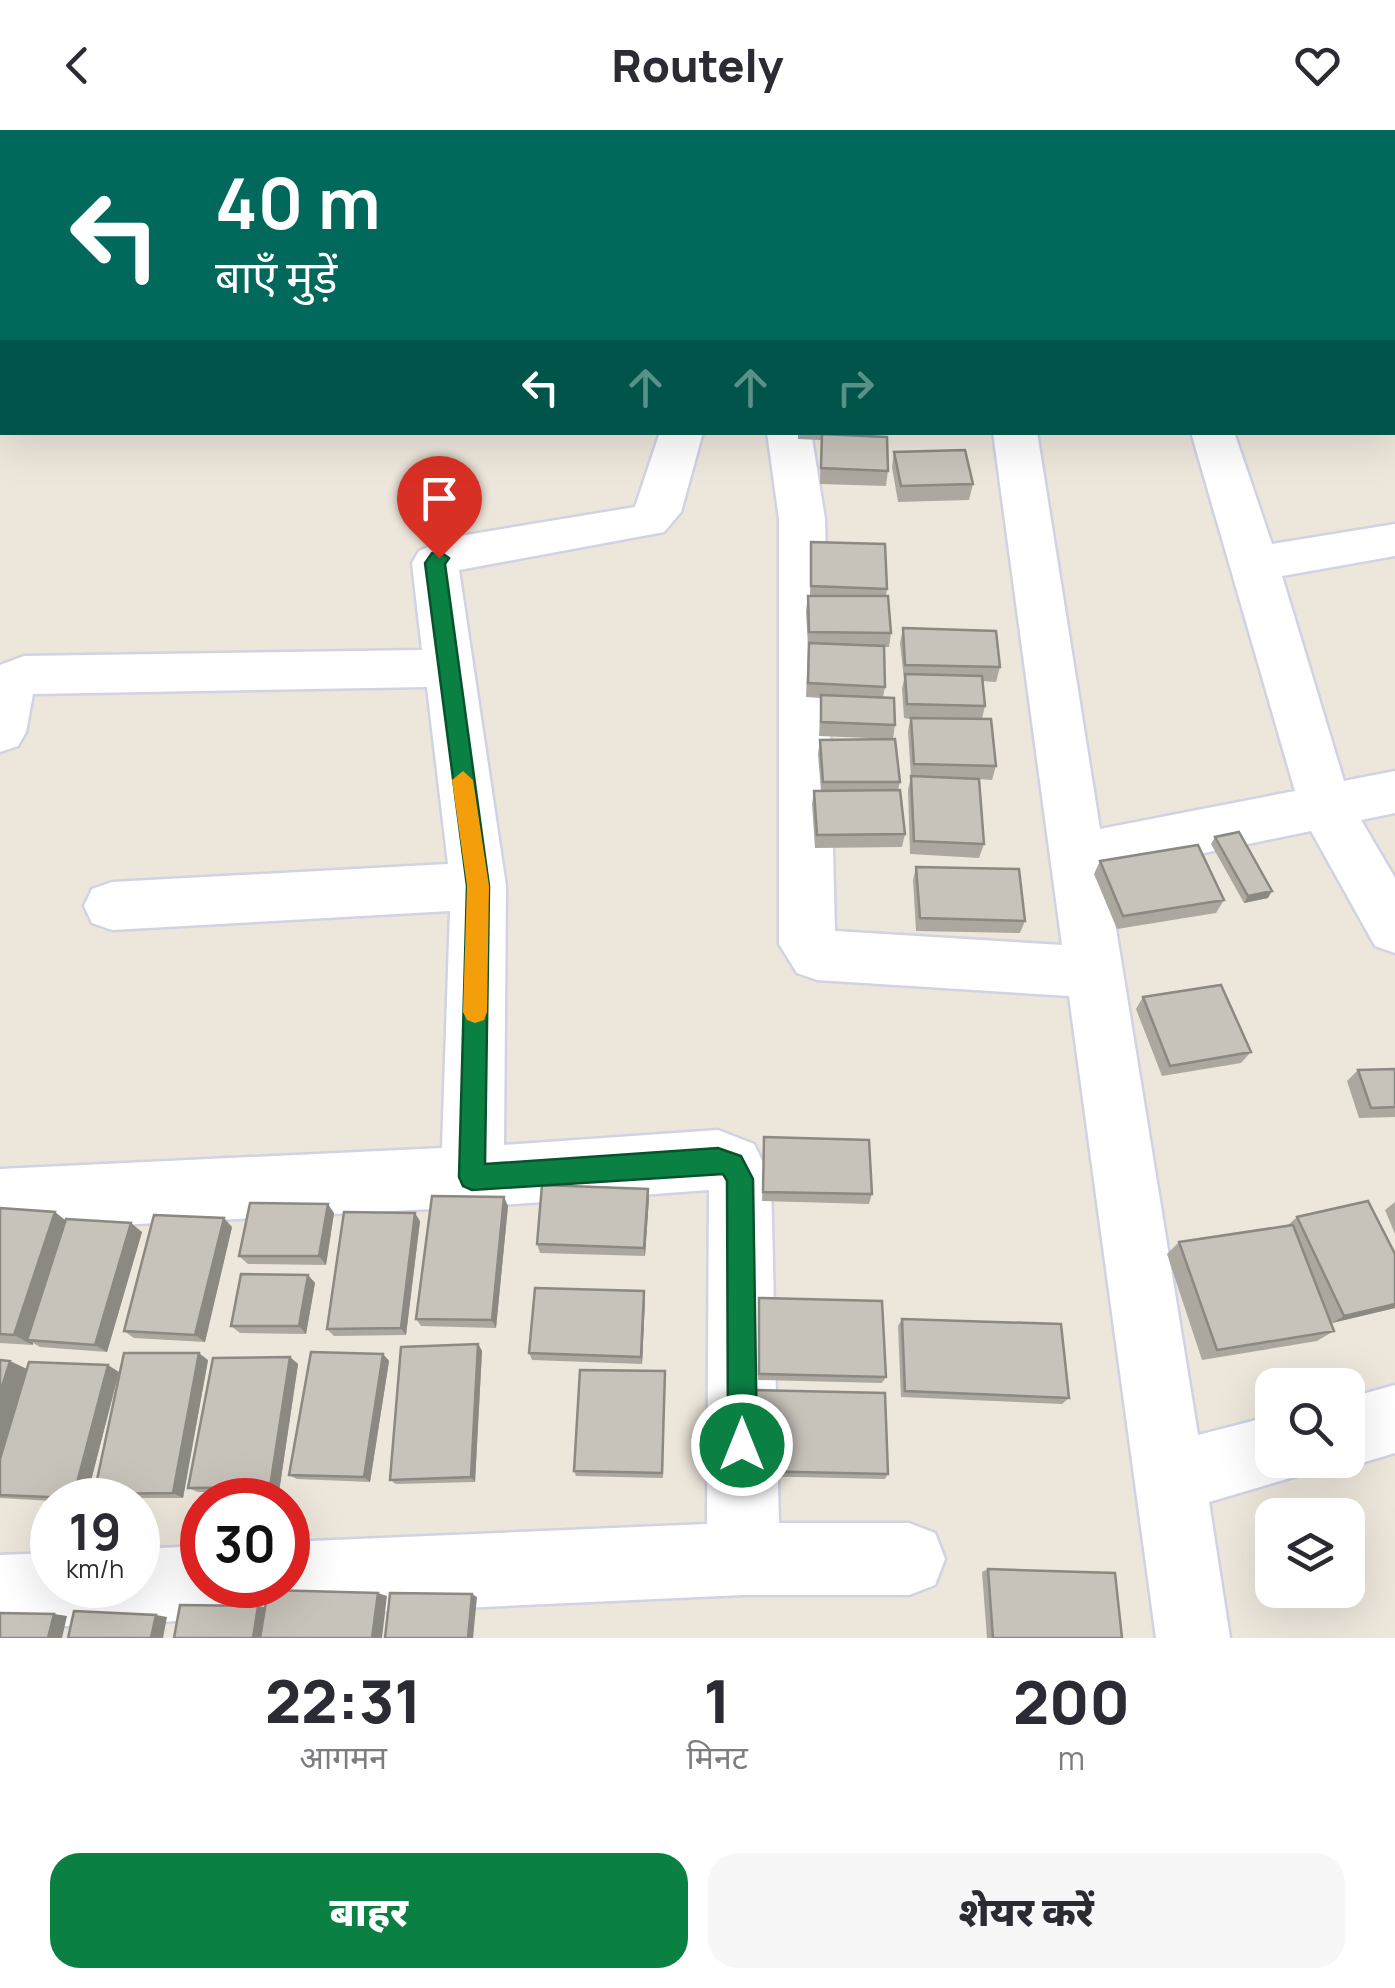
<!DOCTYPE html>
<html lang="hi">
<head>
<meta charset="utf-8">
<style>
	:root { --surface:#fff; --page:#f7f7f7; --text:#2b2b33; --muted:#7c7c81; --accent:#0b8043 }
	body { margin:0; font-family:Manrope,"Noto Sans Devanagari",sans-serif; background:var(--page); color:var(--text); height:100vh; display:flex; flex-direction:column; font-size:38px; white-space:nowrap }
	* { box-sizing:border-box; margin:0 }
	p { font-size:32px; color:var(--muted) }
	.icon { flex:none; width:55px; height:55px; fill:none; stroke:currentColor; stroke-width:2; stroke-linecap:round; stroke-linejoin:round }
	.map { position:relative; height:1508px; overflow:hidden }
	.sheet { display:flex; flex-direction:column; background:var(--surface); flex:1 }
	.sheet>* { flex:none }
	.guide { position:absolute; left:0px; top:0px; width:1395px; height:305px; box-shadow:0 10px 40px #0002; background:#00695c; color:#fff; overflow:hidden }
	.controls { position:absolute; left:1255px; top:1238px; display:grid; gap:20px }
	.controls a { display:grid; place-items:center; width:110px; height:110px; border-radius:20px; background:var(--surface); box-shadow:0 10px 40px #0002; font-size:50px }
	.speed { position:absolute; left:30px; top:1348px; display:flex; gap:20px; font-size:50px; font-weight:700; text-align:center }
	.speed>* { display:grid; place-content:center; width:130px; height:130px; border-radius:50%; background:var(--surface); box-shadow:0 10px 40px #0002; line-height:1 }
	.speed small { font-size:25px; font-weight:400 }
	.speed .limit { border:15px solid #d22; background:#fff; color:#111 }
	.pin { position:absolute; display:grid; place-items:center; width:85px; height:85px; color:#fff; margin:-102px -42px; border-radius:50% 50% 50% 0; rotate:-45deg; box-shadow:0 0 10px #0007 }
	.pin .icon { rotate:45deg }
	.me { position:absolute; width:110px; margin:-55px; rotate:0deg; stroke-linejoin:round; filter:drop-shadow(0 0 8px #0008) }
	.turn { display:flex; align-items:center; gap:35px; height:210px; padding:0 50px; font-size:45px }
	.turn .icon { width:130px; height:130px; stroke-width:2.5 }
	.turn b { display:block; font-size:70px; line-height:85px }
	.lanes { display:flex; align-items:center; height:95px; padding:0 50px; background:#0003; justify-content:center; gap:50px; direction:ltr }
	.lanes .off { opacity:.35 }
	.eta { display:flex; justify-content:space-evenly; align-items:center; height:170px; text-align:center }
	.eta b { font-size:60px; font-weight:800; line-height:70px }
	.primary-button { display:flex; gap:20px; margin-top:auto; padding:20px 50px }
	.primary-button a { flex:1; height:115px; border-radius:30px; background:var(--accent); color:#fff; font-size:40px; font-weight:800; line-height:115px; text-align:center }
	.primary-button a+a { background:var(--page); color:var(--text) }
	header { display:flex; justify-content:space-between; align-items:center; height:130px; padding:0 50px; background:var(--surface); font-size:45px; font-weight:800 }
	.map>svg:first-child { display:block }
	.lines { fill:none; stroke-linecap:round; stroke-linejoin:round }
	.minor-casing { stroke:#d0d3e4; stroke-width:5 }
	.minor { fill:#fff; fill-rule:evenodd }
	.wall { fill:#aca8a0 }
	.shaded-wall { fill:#8c8882 }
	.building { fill:#c8c3ba; stroke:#8c8882; stroke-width:2.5 }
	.route { fill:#0b8043; stroke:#07532c; stroke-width:2.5 }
	.slow { fill:#f59e0b }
</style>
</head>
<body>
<header><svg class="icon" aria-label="back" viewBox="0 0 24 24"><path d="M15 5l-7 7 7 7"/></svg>Routely<svg class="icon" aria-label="heart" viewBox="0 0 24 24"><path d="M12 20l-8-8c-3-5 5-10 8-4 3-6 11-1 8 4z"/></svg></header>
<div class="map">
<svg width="1395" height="1508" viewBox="0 0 1395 1508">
	<rect width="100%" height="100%" fill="#ede6db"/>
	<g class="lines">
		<g class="minor-casing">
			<path id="minor" d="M853 0H889V2H854Z
				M1392 126H1395V150H1392Z
				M0 174H2V198H0Z
				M1392 232H1395L1392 259Z
				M660 302H703L681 382 664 402 459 440 506 756 504 1015 718 1000 754 1014 771 1049 779 1393H909L935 1403 945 1429 935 1455 909 1465H743L288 1486 262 1475 254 1455H288V1412L707 1394 709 1060 472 1077 0 1101V1039L442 1018 450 781 112 800 92 793 84 776 92 759 112 752 448 734 427 557 33 564 26 602 18 616 0 622V535L24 526 422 520 412 433 419 421 448 408 635 377Z
				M767 302H811L825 389 835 801 1062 815 993 302H1037L1100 699 1295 661 1191 302H1234L1272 414 1395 394V426L1282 446 1344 651 1395 641V683L1361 690 1395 748V823L1375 816 1311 701 1107 743 1198 1305 1272 1286V1330H1303L1297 1346 1209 1372 1230 1508H1156L1069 866 817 850 797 843 779 814V389Z
				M1395 1255V1323L1348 1337 1332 1330H1348V1268Z
				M202 1416V1455H238L228 1479 202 1490 0 1499V1425L52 1423V1455H138V1419Z"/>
		</g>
		<use href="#minor" class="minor"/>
	</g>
	<path class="wall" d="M798 302H852L851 305 888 341 886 356 820 354 821 310 798 309Z
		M894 322 973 354 969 370 898 372 892 337Z
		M811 412 887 459 886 466 891 503 889 517H884L885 557 883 567 895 595 893 609 819 606 821 568 806 567 808 517 806 481 808 466H810Z
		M903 498 1000 537 996 552 983 551 985 576 982 589 996 636 992 650 979 649 984 714 979 728 910 724 908 660 911 647 908 602 910 589 904 588 902 559 904 549 900 513Z
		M820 610 900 652 898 660 905 704 902 717 815 718 812 674 814 661H821L818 624Z
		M1215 707 1268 768 1244 773 1211 714Z
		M1100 731 1224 770 1216 783 1117 799 1094 744Z
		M916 737 1025 791 1020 803 916 801 913 750Z
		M1143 867 1251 922 1241 933 1162 946 1136 879Z
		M1395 939V987L1359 988 1347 951 1358 940Z
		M764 1007 872 1064 869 1074 762 1071Z
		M649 1068 645 1126 540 1123 537 1114Z
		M1395 1072V1104L1385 1080Z
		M508 1076 496 1198 421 1196 416 1189Z
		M0 1078 55 1082 66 1091 142 1102 107 1222 40 1217 33 1213V1215L0 1213Z
		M334 1083 326 1135 248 1134 239 1126Z
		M1297 1087 1395 1124V1178L1332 1193 1325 1178 1334 1201 1317 1211 1202 1230 1167 1124 1179 1112 1287 1096Z
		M420 1091 406 1205 334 1206 327 1199Z
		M232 1097 205 1212 134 1208 124 1201Z
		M308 1145 315 1153 306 1204 240 1203 231 1196Z
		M759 1168 886 1247 882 1253 758 1250Z
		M645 1169 642 1234 532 1230 529 1223Z
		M902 1189 1069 1268 1062 1274 901 1267 898 1196Z
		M478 1214 482 1221 475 1352 396 1354 390 1350Z
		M383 1224 389 1231 370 1352 297 1349 289 1345Z
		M290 1227 298 1234 279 1362H198L188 1358Z
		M0 1230 27 1239 119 1242 86 1370 52 1371 0 1368Z
		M208 1230 183 1368H106L94 1364Z
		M665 1241 663 1348 576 1346 574 1341Z
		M755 1260 888 1344 885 1349 753 1346Z
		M988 1439 1122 1508H987L982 1442Z"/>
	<path class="shaded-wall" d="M0 14 2 18V33L0 35Z
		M2 99V119L0 121V100Z
		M1272 761 1268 768 1244 773 1248 766Z
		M648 1059 649 1068 645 1126 644 1118Z
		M504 1067 508 1076 496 1198 492 1190Z
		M328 1074 334 1083 326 1135 319 1126Z
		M55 1082 71 1095 27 1210 33 1213V1215L14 1205Z
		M415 1083 420 1091 406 1205 401 1198Z
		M224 1088 232 1097 205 1212 195 1205Z
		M131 1093 142 1102 107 1222 95 1215Z
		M308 1145 315 1153 306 1204 299 1196Z
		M644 1161 645 1169 642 1234 641 1227Z
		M1395 1174V1178L1332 1193 1344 1186Z
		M478 1214 482 1221 475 1352 471 1347Z
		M199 1223 208 1230 183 1368 173 1363Z
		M383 1224 389 1231 370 1352 364 1347Z
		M290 1227 298 1234 279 1362 270 1357Z
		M10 1231 29 1240 0 1336V1263Z
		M108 1235 119 1242 86 1370H78L73 1368Z
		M378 1463 387 1466 382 1508H372Z
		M472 1464 477 1467 473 1508H468Z
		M258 1476 268 1478 263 1508H253Z
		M54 1484 67 1486 62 1508H48Z
		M156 1485 167 1487 163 1508H151Z"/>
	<path class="building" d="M822 304 887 307 888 341 821 338Z
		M965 320 973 354 901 356 894 322Z
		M811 412 885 414 887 459 811 456Z
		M808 466H888L891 503 809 502Z
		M903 498 996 501 1000 537 905 535Z
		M809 513 884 516 885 557 808 553Z
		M905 544 982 546 985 576 907 574Z
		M821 565 894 568 895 595 821 592Z
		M911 588 991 589 996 636 914 634Z
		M895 609 900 652H823L820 610Z
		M911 646 979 649 984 714 914 711Z
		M900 660 905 704 817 705 814 661Z
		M1239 702 1272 761 1248 766 1215 707Z
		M1198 715 1224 770 1123 786 1100 731Z
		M916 737 1019 739 1025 791 920 788Z
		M1221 855 1251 922 1170 936 1143 867Z
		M1395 939V977L1371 978 1358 940Z
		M764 1007 869 1010 872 1064 763 1062Z
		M542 1055 648 1059 644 1118 537 1114Z
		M432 1066 504 1067 492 1190 416 1189Z
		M1368 1071 1395 1124V1174L1344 1186 1297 1087Z
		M250 1073 328 1074 319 1126H239Z
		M0 1078 55 1082 14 1205 0 1204Z
		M344 1082 415 1083 401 1198 327 1199Z
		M154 1085 224 1088 195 1205 124 1201Z
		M66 1089 131 1093 95 1215 27 1210Z
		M1293 1095 1334 1201 1217 1220 1179 1112Z
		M241 1144 308 1145 299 1196H231Z
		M535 1158 644 1161 641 1227 529 1223Z
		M759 1168 882 1171 886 1247 759 1244Z
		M902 1189 1061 1194 1069 1268 905 1261Z
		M478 1214 471 1347 390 1350 401 1217Z
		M311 1222 383 1224 364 1347 289 1345Z
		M124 1223H199L173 1363 94 1364Z
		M290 1227 270 1357 188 1358 213 1228Z
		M0 1230 10 1231 0 1263Z
		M29 1232 108 1235 73 1368 0 1365V1329Z
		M580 1240 665 1241 662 1343 574 1341Z
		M755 1260 885 1263 888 1344 754 1341Z
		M988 1439 1115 1443 1122 1508H993Z
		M268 1460 378 1463 372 1508H260Z
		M390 1463 472 1464 468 1508H385Z
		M180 1475 258 1476 253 1508H174Z
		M74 1481 156 1485 151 1508H68Z
		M0 1483 54 1484 48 1508H0Z"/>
	<path class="route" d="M439 421 449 428 445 434 489 756 485 1034 718 1018 741 1026 753 1049 757 1315 752 1325 742 1329 732 1325 728 1315 727 1051 723 1044 472 1060 463 1056 459 1047 467 756 425 433 432 423Z"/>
	<path class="slow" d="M463 641 473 650 489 756 487 882 484 890 475 893 467 890 463 882 467 756 452 650Z"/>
</svg>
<div class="controls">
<a><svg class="icon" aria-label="search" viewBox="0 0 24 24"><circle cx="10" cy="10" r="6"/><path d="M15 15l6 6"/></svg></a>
<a><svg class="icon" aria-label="layers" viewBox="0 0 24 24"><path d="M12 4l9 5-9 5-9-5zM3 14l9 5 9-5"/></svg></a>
</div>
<div class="speed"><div>19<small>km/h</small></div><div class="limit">30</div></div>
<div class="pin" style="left:439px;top:428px;background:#d93025"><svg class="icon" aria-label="arrive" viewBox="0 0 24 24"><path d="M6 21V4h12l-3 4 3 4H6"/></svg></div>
<svg class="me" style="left:742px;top:1315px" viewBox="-20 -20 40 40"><circle r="17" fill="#0b8043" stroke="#fff" stroke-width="3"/><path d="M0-11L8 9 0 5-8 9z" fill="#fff"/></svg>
<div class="guide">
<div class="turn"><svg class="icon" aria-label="left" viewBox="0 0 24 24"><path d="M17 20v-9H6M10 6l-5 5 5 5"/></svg><div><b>40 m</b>बाएँ मुड़ें</div></div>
<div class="lanes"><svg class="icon" aria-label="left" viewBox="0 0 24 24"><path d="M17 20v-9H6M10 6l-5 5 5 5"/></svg><svg class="icon off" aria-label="ahead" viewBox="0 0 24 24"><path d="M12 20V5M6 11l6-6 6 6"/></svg><svg class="icon off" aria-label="ahead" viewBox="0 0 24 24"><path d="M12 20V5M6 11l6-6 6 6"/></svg><svg class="icon off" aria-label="right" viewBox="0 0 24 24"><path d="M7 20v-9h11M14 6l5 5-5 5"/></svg></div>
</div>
</div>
<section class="sheet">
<div class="eta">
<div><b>22:31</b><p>आगमन</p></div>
<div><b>1</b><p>मिनट</p></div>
<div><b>200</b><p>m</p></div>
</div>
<div class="primary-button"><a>बाहर</a><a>शेयर करें</a></div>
</section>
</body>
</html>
